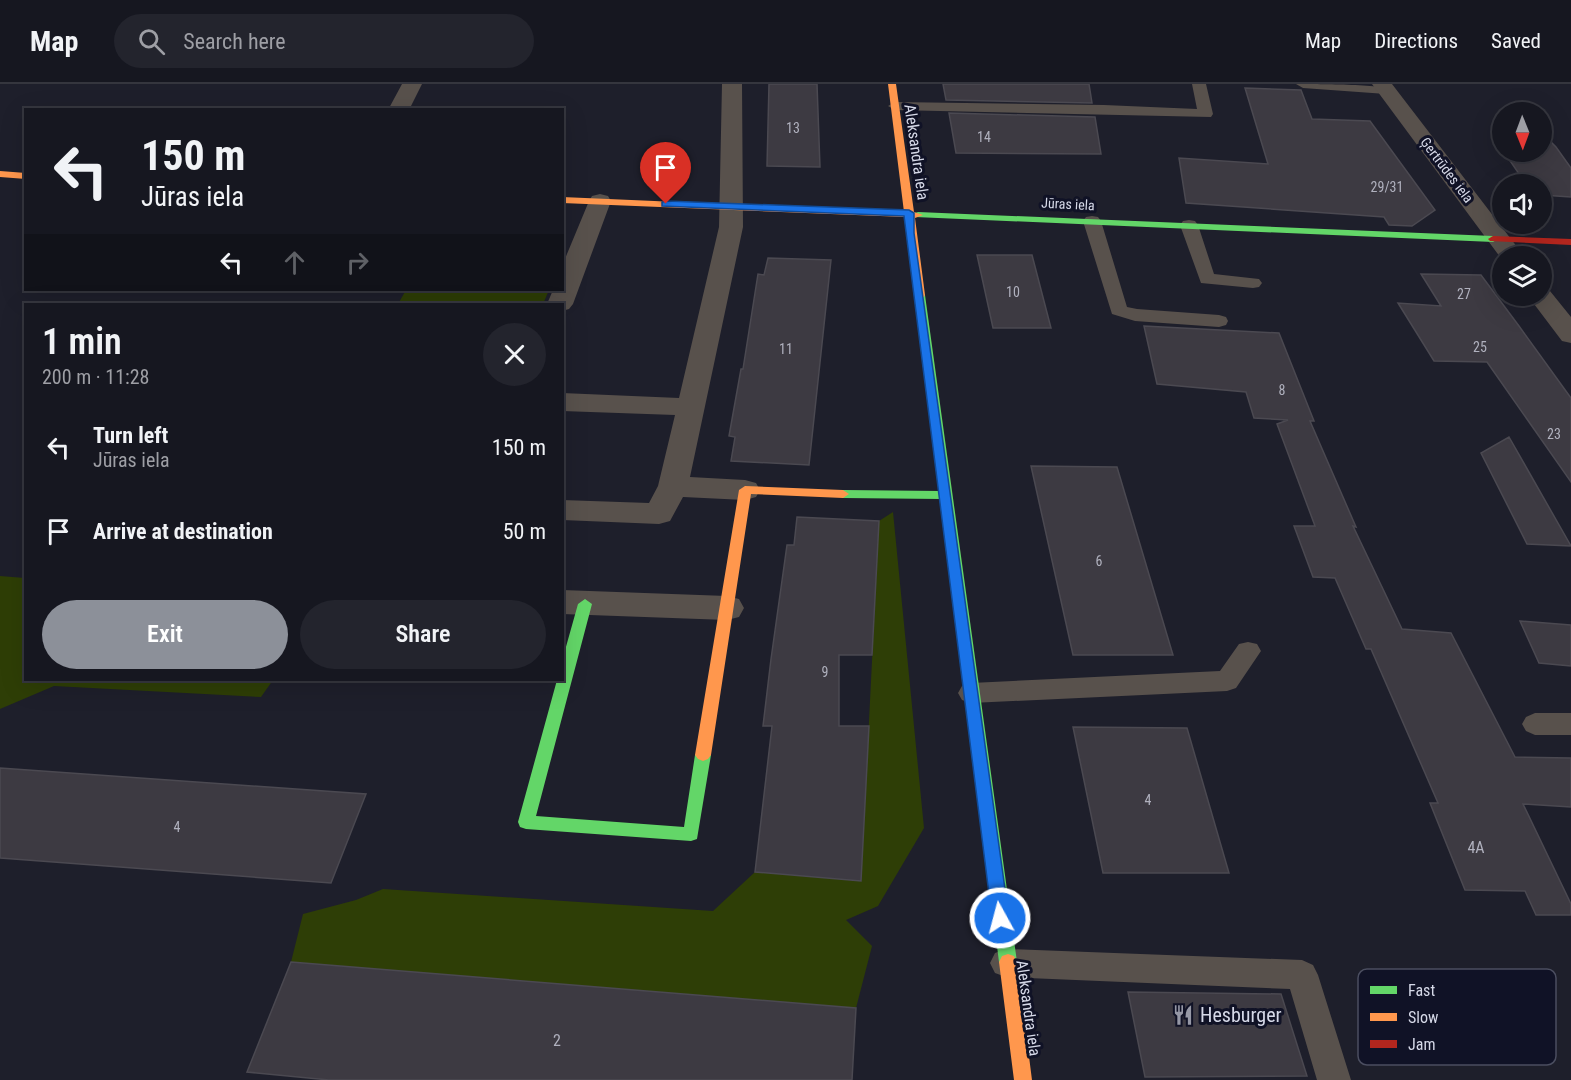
<!DOCTYPE html>
<html lang="en">
<head>
<meta charset="utf-8">
<style>
	:root { --surface:#161720; --page:#23242d; --text:#f1f3f6; --muted:#9e9fa5; --line:#35363e; --accent:#8c9099 }
	body { margin:0; font-family:"Roboto Condensed",sans-serif; background:var(--page); color:var(--text); height:100vh; display:flex; flex-direction:column; font-size:22px; white-space:nowrap }
	* { box-sizing:border-box; margin:0 }
	p { font-size:20px; color:var(--muted) }
	.icon { flex:none; width:33px; height:33px; fill:none; stroke:currentColor; stroke-width:2; stroke-linecap:round; stroke-linejoin:round }
	.map { position:relative; flex:1; overflow:hidden }
	.sheet { position:absolute; left:24px; top:219px; width:540px; height:378px; display:flex; flex-direction:column; background:var(--surface); border-radius:0px; box-shadow:0 6px 24px #0002,0 0 0 2px var(--line) }
	.sheet>* { flex:none }
	.hud { position:absolute; left:24px; top:24px; width:540px; height:183px; border-radius:0px; box-shadow:0 6px 24px #0002,0 0 0 2px var(--line); background:#161720; color:var(--text); overflow:hidden }
	.needle { width:39px; rotate:179deg }
	.fabs { position:absolute; left:1492px; top:18px; display:grid; gap:12px }
	.fabs a { display:grid; place-items:center; width:60px; height:60px; border-radius:50%; background:var(--surface); box-shadow:0 6px 24px #0002,0 0 0 2px var(--line); font-size:30px }
	.pin { position:absolute; display:grid; place-items:center; width:51px; height:51px; color:#fff; margin:-62px -26px; border-radius:50% 50% 50% 0; rotate:-45deg; box-shadow:0 0 6px #0007 }
	.pin .icon { rotate:45deg }
	.me { position:absolute; width:66px; margin:-33px; rotate:353deg; stroke-linejoin:round; filter:drop-shadow(0 0 4px #0008) }
	.turn { display:flex; align-items:center; gap:21px; height:126px; padding:0 18px; font-size:27px }
	.turn .icon { width:78px; height:78px; stroke-width:2.5 }
	.turn b { display:block; font-size:42px; line-height:51px }
	.lanes { display:flex; align-items:center; height:57px; padding:0 18px; background:#0003; justify-content:center; gap:30px; direction:ltr }
	.lanes .off { opacity:.35 }
	.round { display:grid; place-items:center; flex:none; width:63px; height:63px; border-radius:32px; background:var(--page) }
	.headline { display:flex; align-items:center; justify-content:space-between; height:102px; padding:0 18px }
	h1 { font-size:36px; font-weight:600; line-height:45px }
	.button { display:flex; gap:12px; margin-top:auto; padding:12px 18px }
	.button a { flex:1; height:69px; border-radius:36px; background:var(--accent); color:#fff; font-size:24px; font-weight:600; line-height:69px; text-align:center }
	.button a+a { background:var(--page); color:var(--text) }
	ul { padding:0; list-style:none }
	li { display:flex; align-items:center; gap:18px; height:84px; padding:0 18px }
	li div { flex:1 }
	li b { display:block; font-size:22px }
	li em { font-style:normal }
	header { display:flex; align-items:center; gap:36px; box-sizing:border-box; height:84px; padding:0 30px; background:var(--surface); border-bottom:2px solid var(--line) }
	header strong { font-size:28px }
	nav { display:flex; gap:33px; margin-inline-start:auto; font-size:21px }
	.search { width:420px; height:54px; background:var(--page); display:flex; align-items:center; gap:15px; box-sizing:border-box; padding:0 21px; border-radius:33px; color:var(--muted); font-size:22px }
	.map>svg:first-child { display:block }
	.green { fill:#2e3e06 }
	.building { fill:#3d3a42; stroke:#4b4951; stroke-width:1.5 }
	.lines { fill:none; stroke-linecap:round; stroke-linejoin:round }
	.lane { fill:#58514c; fill-rule:evenodd }
	.street { fill:#58514c; fill-rule:evenodd }
	.fast { fill:#63d668; fill-rule:evenodd }
	.slow { fill:#ff974d; fill-rule:evenodd }
	.jam { fill:#b3261e; fill-rule:evenodd }
	.route { fill:#1a73e8; stroke:#114b97; stroke-width:1.5 }
	.labels { text-anchor:middle; stroke-width:6; stroke-linejoin:round; paint-order:stroke }
	.number-label { font-size:14px; fill:#b0b1be }
	.far-street-label { font-size:14px; fill:#d6d9e8; stroke:#101226 }
	.street-label { font-size:16px; fill:#d6d9e8; stroke:#101226 }
	.near-number-label { font-size:16px; fill:#b0b1be }
	.near-poi-label { font-size:20px; fill:#d6d9e8; stroke:#101226; text-anchor:start }
	.key { fill:#101226; stroke:#4b4e60; stroke-width:1.5 }
	.key-label { font-size:16px; fill:#d6d9e8 }
</style>
</head>
<body>
<header>
<strong>Map</strong>
<div class="search"><svg class="icon" aria-label="search" viewBox="0 0 24 24"><circle cx="10" cy="10" r="6"/><path d="M15 15l6 6"/></svg>Search here</div>
<nav><a>Map</a><a>Directions</a><a>Saved</a></nav>
</header>
<div class="map">
<svg width="1571" height="996" viewBox="0 0 1571 996">
	<rect width="100%" height="100%" fill="#1e1f2b"/>
	<path class="green" d="M406 206H549L543 220H398Z
		M893 428 924 744 878 822 846 836 872 862 856 924 291 878 303 830 356 816 383 805 713 827 755 788 861 797 879 437Z
		M0 492 25 494 26 596H273L261 613 54 602 0 625Z"/>
	<path class="building" d="M769 0H817L820 83 767 82Z
		M943 0H1089L1092 19 946 16Z
		M1245 4 1301 6 1312 35 1370 37 1435 126 1412 142 1389 141 1384 133 1186 119 1179 74 1268 80Z
		M949 29 1095 33 1101 70 956 69Z
		M1542 57H1550L1556 63 1571 84V113L1542 111V100H1526L1504 68H1542Z
		M977 171H1032L1051 244H993Z
		M768 174 831 176 809 381 731 377 735 353 729 352 741 285H743L758 190 764 191Z
		M1421 190 1481 191 1519 242 1571 314V398L1487 278 1434 277 1398 219 1441 222Z
		M1144 242 1279 249 1314 337H1310L1356 443 1353 442 1402 545 1451 549 1515 673 1571 674V723L1523 720 1571 820V831H1536L1525 807 1465 806 1430 719H1438L1371 565H1366L1335 494 1313 493 1294 442H1315L1277 340 1288 336 1254 334 1246 308 1157 300Z
		M1509 353 1571 462 1527 460 1481 369Z
		M1031 382 1117 383 1173 571H1073Z
		M797 433 879 437 872 571H839V642H869L861 797 755 788 772 642H763L771 575 787 461H794Z
		M1520 537 1571 541V582L1539 579Z
		M1073 643 1187 644 1229 789H1103Z
		M0 684 366 710 331 799 0 774Z
		M291 878 856 924 852 996H329L247 988Z
		M1128 908 1281 910 1307 992 1145 993Z"/>
	<g class="lines">
		<path class="lane" d="M1192 0H1206L1213 30 1211 33 895 26 888 22 895 18 1104 21 1197 25Z
			M1296 0C1313 0 1384 0 1393 6L1386 10 1303 4Z
			M1092 132 1098 133 1101 137 1127 223 1137 225 1219 231 1226 233 1228 237 1226 241 1219 243 1135 237 1112 230 1083 137 1086 133Z
			M1189 136 1195 137 1198 141 1214 190 1259 195 1262 199 1259 203 1253 204 1201 199 1180 141 1183 137Z
			M1248 558 1257 560 1261 567 1236 604 1227 607 971 619 962 616 958 609 962 602 971 599 1220 587 1239 560Z
			M1535 629H1571V651H1535L1526 647 1522 640 1526 633Z
			M1006 865 1302 876 1313 881 1318 891 1351 996H1317L1290 905 1006 893 995 889 990 879 995 869Z"/>
		<path class="street" d="M402 0H422L409 26H388Z
			M722 0H742L743 143 690 393 745 396 756 399 760 406 756 413 745 416 683 413 670 437 659 440 562 436V416L649 419 658 402 675 331 562 327V309L679 314 719 143Z
			M1372 0H1392L1524 172H1503V177Z
			M600 110 608 112 611 117 573 220 569 225 562 227V220H547L553 206H562V182L589 117 592 112Z
			M1542 205 1550 207 1571 233V259L1562 257 1528 212H1542Z
			M562 506 727 512 739 515 744 524 739 533 727 536 562 530Z"/>
		<path class="fast" d="M918 128 1493 152 1498 155 1493 158 915 133V129Z
			M920 208 925 211 1017 878 1014 884 1008 886 1002 884 999 878 941 415 843 414 837 410 843 406 940 407 915 211Z
			M585 515 592 520 536 732 684 743 695 671 698 667 703 665 708 667 711 671 697 755 691 757 526 745 520 743 518 738 557 596H562V577L578 520Z"/>
		<path class="slow" d="M888 0H896L914 128 923 131 915 134 925 211 924 213H916L915 211 905 133 562 119V113L904 128Z
			M0 87 26 89V95L0 93Z
			M745 402 843 406 849 410 843 414 751 410 711 671 708 675 703 677 698 675 695 671 739 406Z
			M1008 870 1014 872 1017 878 1032 996H1014L999 878 1002 872Z"/>
		<path class="jam" d="M1493 152 1571 155V161L1490 157 1488 155Z"/>
	</g>
	<path class="route" d="M666 117 909 126 914 129V149L1009 834 1006 840 1000 842 994 840 992 834 904 132 662 122V118Z"/>
	<defs>
		<g id="restaurant-bare" transform="scale(1.62)"><path d="M-5-6h1v4h1v-4h1v4h1v-4h1v5L-1.5 .5V6h-2V.5L-5-1ZM5-6V6H3V1.5H1.5Q1.5-4 5-6Z" fill="#9698a6" stroke="#101226" stroke-width="2.5" paint-order="stroke"/></g>
	</defs>
	<g fill-rule="evenodd">
		<use href="#restaurant-bare" x="1183" y="931"/>
	</g>
	<g class="labels">
		<g class="number-label">
			<text x="793" y="49">13</text>
			<text x="984" y="58">14</text>
			<text x="1387" y="108">29/31</text>
			<text x="1013" y="213">10</text>
			<text x="1464" y="215">27</text>
			<text x="1480" y="268">25</text>
			<text x="786" y="270">11</text>
			<text x="1282" y="311">8</text>
			<text x="1554" y="355">23</text>
			<text x="1099" y="482">6</text>
			<text x="825" y="593">9</text>
			<text x="1148" y="721">4</text>
			<text x="177" y="748">4</text>
		</g>
		<g class="far-street-label">
			<text transform="translate(1447 86) rotate(53)" y="5">Ģertrūdes iela</text>
			<text transform="translate(1068 120) rotate(3)" y="5">Jūras iela</text>
		</g>
		<g class="street-label">
			<text transform="translate(917 68) rotate(82)" y="6">Aleksandra iela</text>
			<text transform="translate(1029 924) rotate(82)" y="6">Aleksandra iela</text>
		</g>
		<g class="near-number-label">
			<text x="1476" y="769">4A</text>
			<text x="557" y="962">2</text>
		</g>
		<g class="near-poi-label">
			<text x="1200" y="938">Hesburger</text>
		</g>
	</g>
	<rect x="1358" y="885" width="198" height="96" rx="9" class="key"/>
	<rect x="1370" y="902" width="27" height="8" fill="#63d668"/>
	<rect x="1370" y="929" width="27" height="8" fill="#ff974d"/>
	<rect x="1370" y="956" width="27" height="8" fill="#b3261e"/>
	<g class="key-label">
		<text x="1408" y="912">Fast</text>
		<text x="1408" y="939">Slow</text>
		<text x="1408" y="966">Jam</text>
	</g>
</svg>
<div class="fabs">
<a><svg class="needle" viewBox="-14 -14 28 28"><path d="M0-13l5 13h-10z" fill="#e53935"/><path d="M0 13l5-13h-10z" fill="#9e9fa5"/></svg></a>
<a><svg class="icon" aria-label="sound" viewBox="0 0 24 24"><path d="M4 9h4l5-4v14l-5-4H4zM17 9q2 3 0 6"/></svg></a>
<a><svg class="icon" aria-label="layers" viewBox="0 0 24 24"><path d="M12 4l9 5-9 5-9-5zM3 14l9 5 9-5"/></svg></a>
</div>
<div class="pin" style="left:666px;top:120px;background:#d93025"><svg class="icon" aria-label="arrive" viewBox="0 0 24 24"><path d="M6 21V4h12l-3 4 3 4H6"/></svg></div>
<svg class="me" style="left:1000px;top:834px" viewBox="-20 -20 40 40"><circle r="17" fill="#1a73e8" stroke="#fff" stroke-width="3"/><path d="M0-11L8 9 0 5-8 9z" fill="#fff"/></svg>
<div class="hud">
<div class="turn"><svg class="icon" aria-label="left" viewBox="0 0 24 24"><path d="M17 20v-9H6M10 6l-5 5 5 5"/></svg><div><b>150 m</b>Jūras iela</div></div>
<div class="lanes"><svg class="icon" aria-label="left" viewBox="0 0 24 24"><path d="M17 20v-9H6M10 6l-5 5 5 5"/></svg><svg class="icon off" aria-label="ahead" viewBox="0 0 24 24"><path d="M12 20V5M6 11l6-6 6 6"/></svg><svg class="icon off" aria-label="right" viewBox="0 0 24 24"><path d="M7 20v-9h11M14 6l5 5-5 5"/></svg></div>
</div>
<section class="sheet">
<div class="headline"><div><h1>1 min</h1><p>200 m · 11:28</p></div><a class="round"><svg class="icon" aria-label="close" viewBox="0 0 24 24"><path d="M6 6l12 12M18 6L6 18"/></svg></a></div>
<ul>
<li><svg class="icon" aria-label="left" viewBox="0 0 24 24"><path d="M17 20v-9H6M10 6l-5 5 5 5"/></svg><div><b>Turn left</b><p>Jūras iela</p></div><em>150 m</em></li>
<li><svg class="icon" aria-label="arrive" viewBox="0 0 24 24"><path d="M6 21V4h12l-3 4 3 4H6"/></svg><div><b>Arrive at destination</b></div><em>50 m</em></li>
</ul>
<div class="button"><a>Exit</a><a>Share</a></div>
</section>
</div>
</body>
</html>
